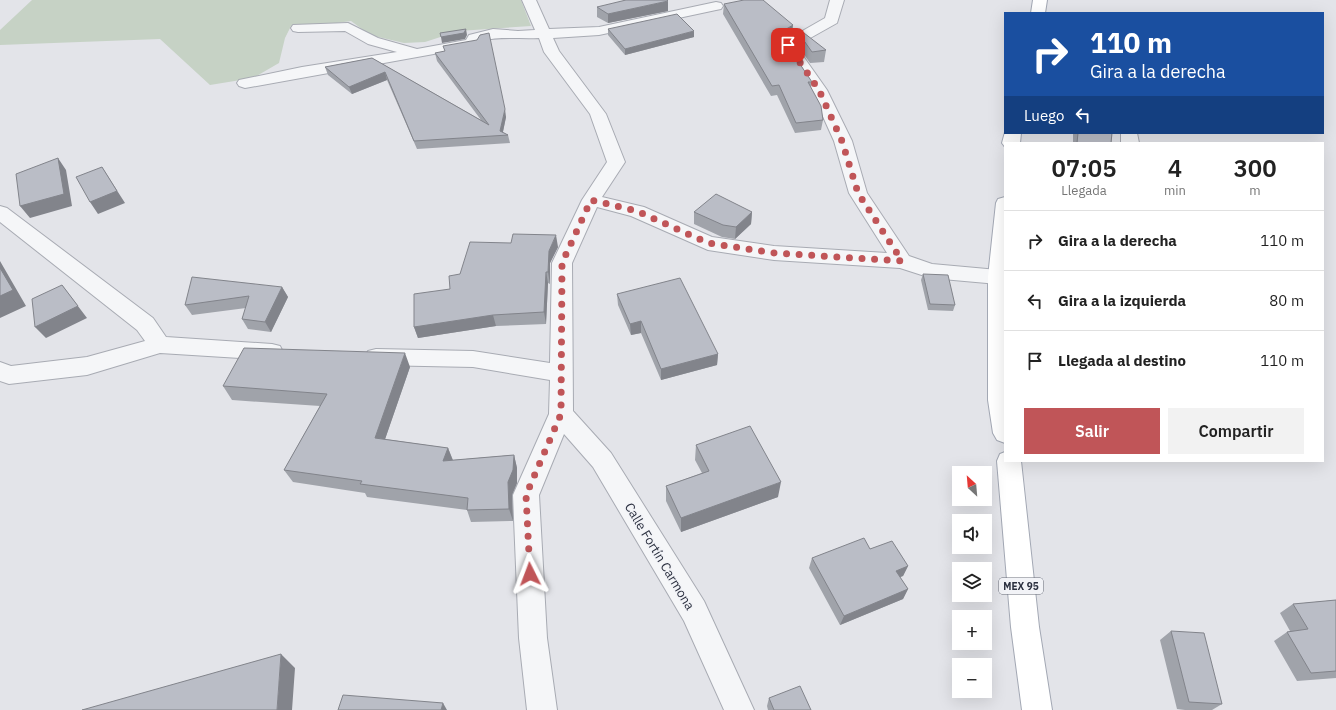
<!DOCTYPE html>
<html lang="es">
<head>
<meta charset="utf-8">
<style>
	:root { --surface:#fff; --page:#f2f2f2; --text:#222; --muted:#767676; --line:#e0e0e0; --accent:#c05558 }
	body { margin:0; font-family:"IBM Plex Sans",sans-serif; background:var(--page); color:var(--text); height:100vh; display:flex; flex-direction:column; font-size:15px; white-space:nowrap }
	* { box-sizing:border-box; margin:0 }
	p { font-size:13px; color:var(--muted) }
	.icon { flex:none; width:22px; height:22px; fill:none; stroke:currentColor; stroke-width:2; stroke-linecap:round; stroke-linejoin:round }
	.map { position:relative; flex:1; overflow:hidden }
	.side { position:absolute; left:1004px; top:142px; width:320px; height:320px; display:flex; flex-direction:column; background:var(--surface); border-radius:0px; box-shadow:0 4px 16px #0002 }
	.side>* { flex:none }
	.top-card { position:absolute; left:1004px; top:12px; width:320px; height:122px; border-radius:0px; box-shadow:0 4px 16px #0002; background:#1a4fa0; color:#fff; overflow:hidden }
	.needle { width:26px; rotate:334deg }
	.buttons { position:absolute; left:952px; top:466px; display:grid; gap:8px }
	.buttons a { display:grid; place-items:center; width:40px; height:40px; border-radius:0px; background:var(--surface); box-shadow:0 4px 16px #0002; font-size:20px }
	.pin { position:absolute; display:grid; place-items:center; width:34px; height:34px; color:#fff; margin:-17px; border-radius:8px; box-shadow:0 2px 6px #0006 }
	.me { position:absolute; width:44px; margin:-22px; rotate:357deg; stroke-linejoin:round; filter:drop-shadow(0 0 3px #0008) }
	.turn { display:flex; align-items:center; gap:14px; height:84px; padding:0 20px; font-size:18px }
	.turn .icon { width:52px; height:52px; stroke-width:2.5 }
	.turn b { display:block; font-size:28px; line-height:34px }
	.then { display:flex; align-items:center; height:38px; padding:0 20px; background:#0003; gap:8px; font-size:15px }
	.eta { display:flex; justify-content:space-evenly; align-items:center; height:68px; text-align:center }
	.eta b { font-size:24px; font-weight:600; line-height:28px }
	.button { display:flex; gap:8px; margin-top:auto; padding:8px 20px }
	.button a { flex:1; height:46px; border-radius:0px; background:var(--accent); color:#fff; font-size:16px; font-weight:600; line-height:46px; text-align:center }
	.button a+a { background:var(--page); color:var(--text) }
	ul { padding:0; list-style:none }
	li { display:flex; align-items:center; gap:12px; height:60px; padding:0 20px; border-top:1px solid var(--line) }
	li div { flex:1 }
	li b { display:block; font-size:15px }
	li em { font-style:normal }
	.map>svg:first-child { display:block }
	.green { fill:#c6d2c5 }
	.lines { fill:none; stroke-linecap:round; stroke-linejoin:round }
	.minor-casing { stroke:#a8abb3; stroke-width:2 }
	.primary-casing { stroke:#a3a8b4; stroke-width:2 }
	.minor { fill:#f5f6f8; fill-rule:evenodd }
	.primary { fill:#fff; fill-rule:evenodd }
	.wall { fill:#a0a3aa }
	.shaded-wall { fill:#82848b }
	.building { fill:#babdc6; stroke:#82848b }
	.route { stroke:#c05558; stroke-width:7; stroke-dasharray:0 12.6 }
	.labels { text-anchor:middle; stroke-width:3; stroke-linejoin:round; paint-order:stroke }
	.shield { fill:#f2f3f7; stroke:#676b77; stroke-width:1 }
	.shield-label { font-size:10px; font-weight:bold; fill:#2c3140 }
	.near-street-label { font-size:13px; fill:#2c3140; stroke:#f2f3f7 }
</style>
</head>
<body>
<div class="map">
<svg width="1336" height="710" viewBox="0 0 1336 710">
	<rect width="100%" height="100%" fill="#e3e4e9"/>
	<path class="green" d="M32 0H521L531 26 459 31 425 42 404 43 370 35 351 21 323 25 291 26 285 38 279 63 253 78 210 85 160 39 0 45V30Z"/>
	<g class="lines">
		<g class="minor-casing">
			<path id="minor" d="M522 0H536L549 29 599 27 716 2 721 3 723 6 721 9 716 10 599 35 553 38 559 51 606 114 625 162 602 197 644 207 712 237 774 246 887 253 849 193 834 141 811 90 781 45 783 42 825 18 830 0H844L837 23 796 46 827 90 852 141 867 193 909 256 932 264 998 270 1005 272V282L998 284 931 278 900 268 774 260 708 250 631 216 597 207 572 263 573 411 611 453 704 601 754 710H724L684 621 593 467 564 434 539 495 547 638 557 710H527L519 638 513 495 549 414 550 380 473 367 376 365 368 363 365 357 368 351 376 349 473 351 550 363 552 263 582 200 607 162 590 114 544 52 539 38C519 39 499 36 481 41L478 46 245 88 239 86 237 83 239 80 302 67 397 52 368 44 345 31 298 32 293 31 291 28 293 25 348 23 378 38 417 49 466 40 469 35 493 29 518 31 535 30Z
				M1121 133H1137L1139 143H1121Z
				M0 206 7 208 153 318 166 337 272 344 280 346 283 352 280 358 272 360 160 353 87 375 9 384 0 381V362L11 366 87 357 145 341 137 330 0 222Z"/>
		</g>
		<g class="primary-casing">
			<path id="primary" d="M1033 0H1047L1045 13H1031Z
				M1005 132 1021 133 1020 143H1005V147L1002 143Z
				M1005 197V443L997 440 993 433 988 400V277L996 203 998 199Z
				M1005 452V461H1021L1039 627 1052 710H1022L1011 627 997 461 1000 454Z"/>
		</g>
		<use href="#minor" class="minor"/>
		<use href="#primary" class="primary"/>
	</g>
	<path class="wall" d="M724 4 792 35 784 40 812 82 811 88 823 120 821 130 795 133 777 95 771 96 723 14Z
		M597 7 668 11 608 23 597 17Z
		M608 29 694 37 625 55 608 35Z
		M800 35 826 50 824 62 810 63 798 46Z
		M435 53 506 117 503 132 508 135 510 143 417 149 387 80 352 94 328 75 325 67 372 58 481 120 437 61Z
		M1073 133H1112L1111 143H1073Z
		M694 212H752L751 224 735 239 722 237 694 224Z
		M511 243 558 247 550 263V284L548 283 546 324 496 326 418 338 414 327 450 289 460 274Z
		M923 274 955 305 953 311 928 310 921 280Z
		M282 287 288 297 271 332 248 329 242 319 246 308 192 315 185 305Z
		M617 294 718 354 717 365 661 380 641 333 631 335 618 305Z
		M410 367 385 439 448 448 453 460 514 455 517 468V483L512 495 513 521 471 522 467 510 367 497 365 493 293 482 284 470 320 406 232 400 223 386Z
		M696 445 778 497 681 532 666 501V486L702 473 695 460Z
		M870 549 908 566 903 576 900 577 908 589 903 599 840 625 809 568 812 558Z
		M1336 600V678L1297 681 1274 641 1287 632 1290 631 1280 613 1293 604Z
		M1171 631 1222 704 1212 710H1185L1177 709 1160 640Z
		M769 698 811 710H768L767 706Z"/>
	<path class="shaded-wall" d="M668 1V11L608 23V14Z
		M793 25 792 35 782 41 781 36 783 31Z
		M466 29 467 35 465 39 442 43 441 37Z
		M694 31V37L625 55V49Z
		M385 72 387 80 352 94 349 87Z
		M505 109 506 117 502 136 500 131Z
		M58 158 66 170 72 206 30 218 20 206Z
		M102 167 125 203 98 214 90 202Z
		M752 212 751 224 735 239 736 227Z
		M556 235 558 247 550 263V284L548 272 549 251Z
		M0 261 26 306 0 318Z
		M546 272 548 283 546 324 544 312Z
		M62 285 87 318 46 338 35 327Z
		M282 287 288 297 271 332 265 322Z
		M493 315 496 326 418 338 414 327Z
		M641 321V333L631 335 630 324Z
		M405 353 410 367 381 451 375 438Z
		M718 354 717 365 661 380V369Z
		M448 448 453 461H443Z
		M514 455 517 468V483L512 495 513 521 509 509 508 482Z
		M781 482 778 497 681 532V518Z
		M908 566 903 576 892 580 896 571Z
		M908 589 903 599 840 625 844 616Z
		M281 654 295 668 292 710H277Z
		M443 703 447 710H441Z"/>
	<path class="building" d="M626 0H667L668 1 608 14 597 7Z
		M744 0H763L793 25 783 31 781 36 812 82H808L821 106 823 120 796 123 779 85 772 86 724 4Z
		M677 14 694 31 625 49 608 29Z
		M466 29 464 33 441 37 440 33Z
		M489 33 505 109 500 131 508 135 414 141 385 72 349 87 325 67 372 58 489 125 435 53 445 51 443 46 477 40 480 35Z
		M804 33 826 50 812 52 800 35Z
		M1078 133H1112L1111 143H1077Z
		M58 158 64 194 20 206 16 174Z
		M102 167 117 191 90 202 76 177Z
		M716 194 752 212 736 227 723 225 694 212Z
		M513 234 556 235 549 251 548 272H546L544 312 493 315 414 327V294L450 289 449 276 460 274 470 242 511 243Z
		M0 268 13 290 0 296Z
		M923 274 948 275 955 305 930 304Z
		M192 277 282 287 265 322 242 319 249 296 185 305Z
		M680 278 718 354 661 369 641 321 630 324 617 294Z
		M62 285 78 306 35 327 32 299Z
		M244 348 405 353 375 438 448 448 443 461 514 455 513 470 508 482 509 509 467 510 468 498 360 484 362 481 284 470 327 394 223 386Z
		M750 426 781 482 681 518 666 486 709 471 696 445Z
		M864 538 870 549 892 541 908 566 896 571 908 589 844 616 812 558Z
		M1336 600V671L1311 673 1287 632 1308 629 1293 604Z
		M1171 631 1204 633 1222 704 1189 702Z
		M281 654 277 710H82Z
		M800 686 811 710H774L769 698Z
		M343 695 443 703 441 710H338Z"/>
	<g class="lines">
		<path class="route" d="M530 574 526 495 561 414 562 263 591 200 637 211 708 243 774 253 902 261 858 193 842 141 819 90 788 45"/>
	</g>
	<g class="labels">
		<rect class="shield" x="999" y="578" width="44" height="16" rx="3"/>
		<g class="shield-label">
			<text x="1021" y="590">MEX 95</text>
		</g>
		<g class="near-street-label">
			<text transform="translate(660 556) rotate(59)" y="5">Calle Fortín Carmona</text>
		</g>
	</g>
</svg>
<div class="buttons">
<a><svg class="needle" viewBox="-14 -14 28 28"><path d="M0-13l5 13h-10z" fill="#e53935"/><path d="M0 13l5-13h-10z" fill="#767676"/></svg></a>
<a><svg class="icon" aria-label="sound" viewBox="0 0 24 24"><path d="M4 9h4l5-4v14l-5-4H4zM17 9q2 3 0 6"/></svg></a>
<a><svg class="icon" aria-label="layers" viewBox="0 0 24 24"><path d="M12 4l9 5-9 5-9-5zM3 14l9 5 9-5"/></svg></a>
<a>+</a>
<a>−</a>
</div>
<div class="pin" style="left:788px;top:45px;background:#d93025"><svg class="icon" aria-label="arrive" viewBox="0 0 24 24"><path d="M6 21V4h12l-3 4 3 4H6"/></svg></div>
<svg class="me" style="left:530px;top:574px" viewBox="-20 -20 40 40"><path d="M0-17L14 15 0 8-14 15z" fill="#c05558" stroke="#fff" stroke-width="4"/></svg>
<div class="top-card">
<div class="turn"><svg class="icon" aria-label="right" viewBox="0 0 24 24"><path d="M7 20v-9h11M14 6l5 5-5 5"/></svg><div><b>110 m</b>Gira a la derecha</div></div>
<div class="then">Luego<svg class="icon" aria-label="left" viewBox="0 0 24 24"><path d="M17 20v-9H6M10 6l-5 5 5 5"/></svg></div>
</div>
<section class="side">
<div class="eta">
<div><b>07:05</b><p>Llegada</p></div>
<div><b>4</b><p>min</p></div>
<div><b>300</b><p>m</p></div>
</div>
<ul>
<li><svg class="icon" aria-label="right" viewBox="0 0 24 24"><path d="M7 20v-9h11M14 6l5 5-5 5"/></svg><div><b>Gira a la derecha</b></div><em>110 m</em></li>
<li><svg class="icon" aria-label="left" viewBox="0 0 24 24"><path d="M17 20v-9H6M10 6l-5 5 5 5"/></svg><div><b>Gira a la izquierda</b></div><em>80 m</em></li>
<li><svg class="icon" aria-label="arrive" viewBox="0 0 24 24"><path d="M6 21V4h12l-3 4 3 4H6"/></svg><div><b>Llegada al destino</b></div><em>110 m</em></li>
</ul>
<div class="button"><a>Salir</a><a>Compartir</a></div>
</section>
</div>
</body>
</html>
